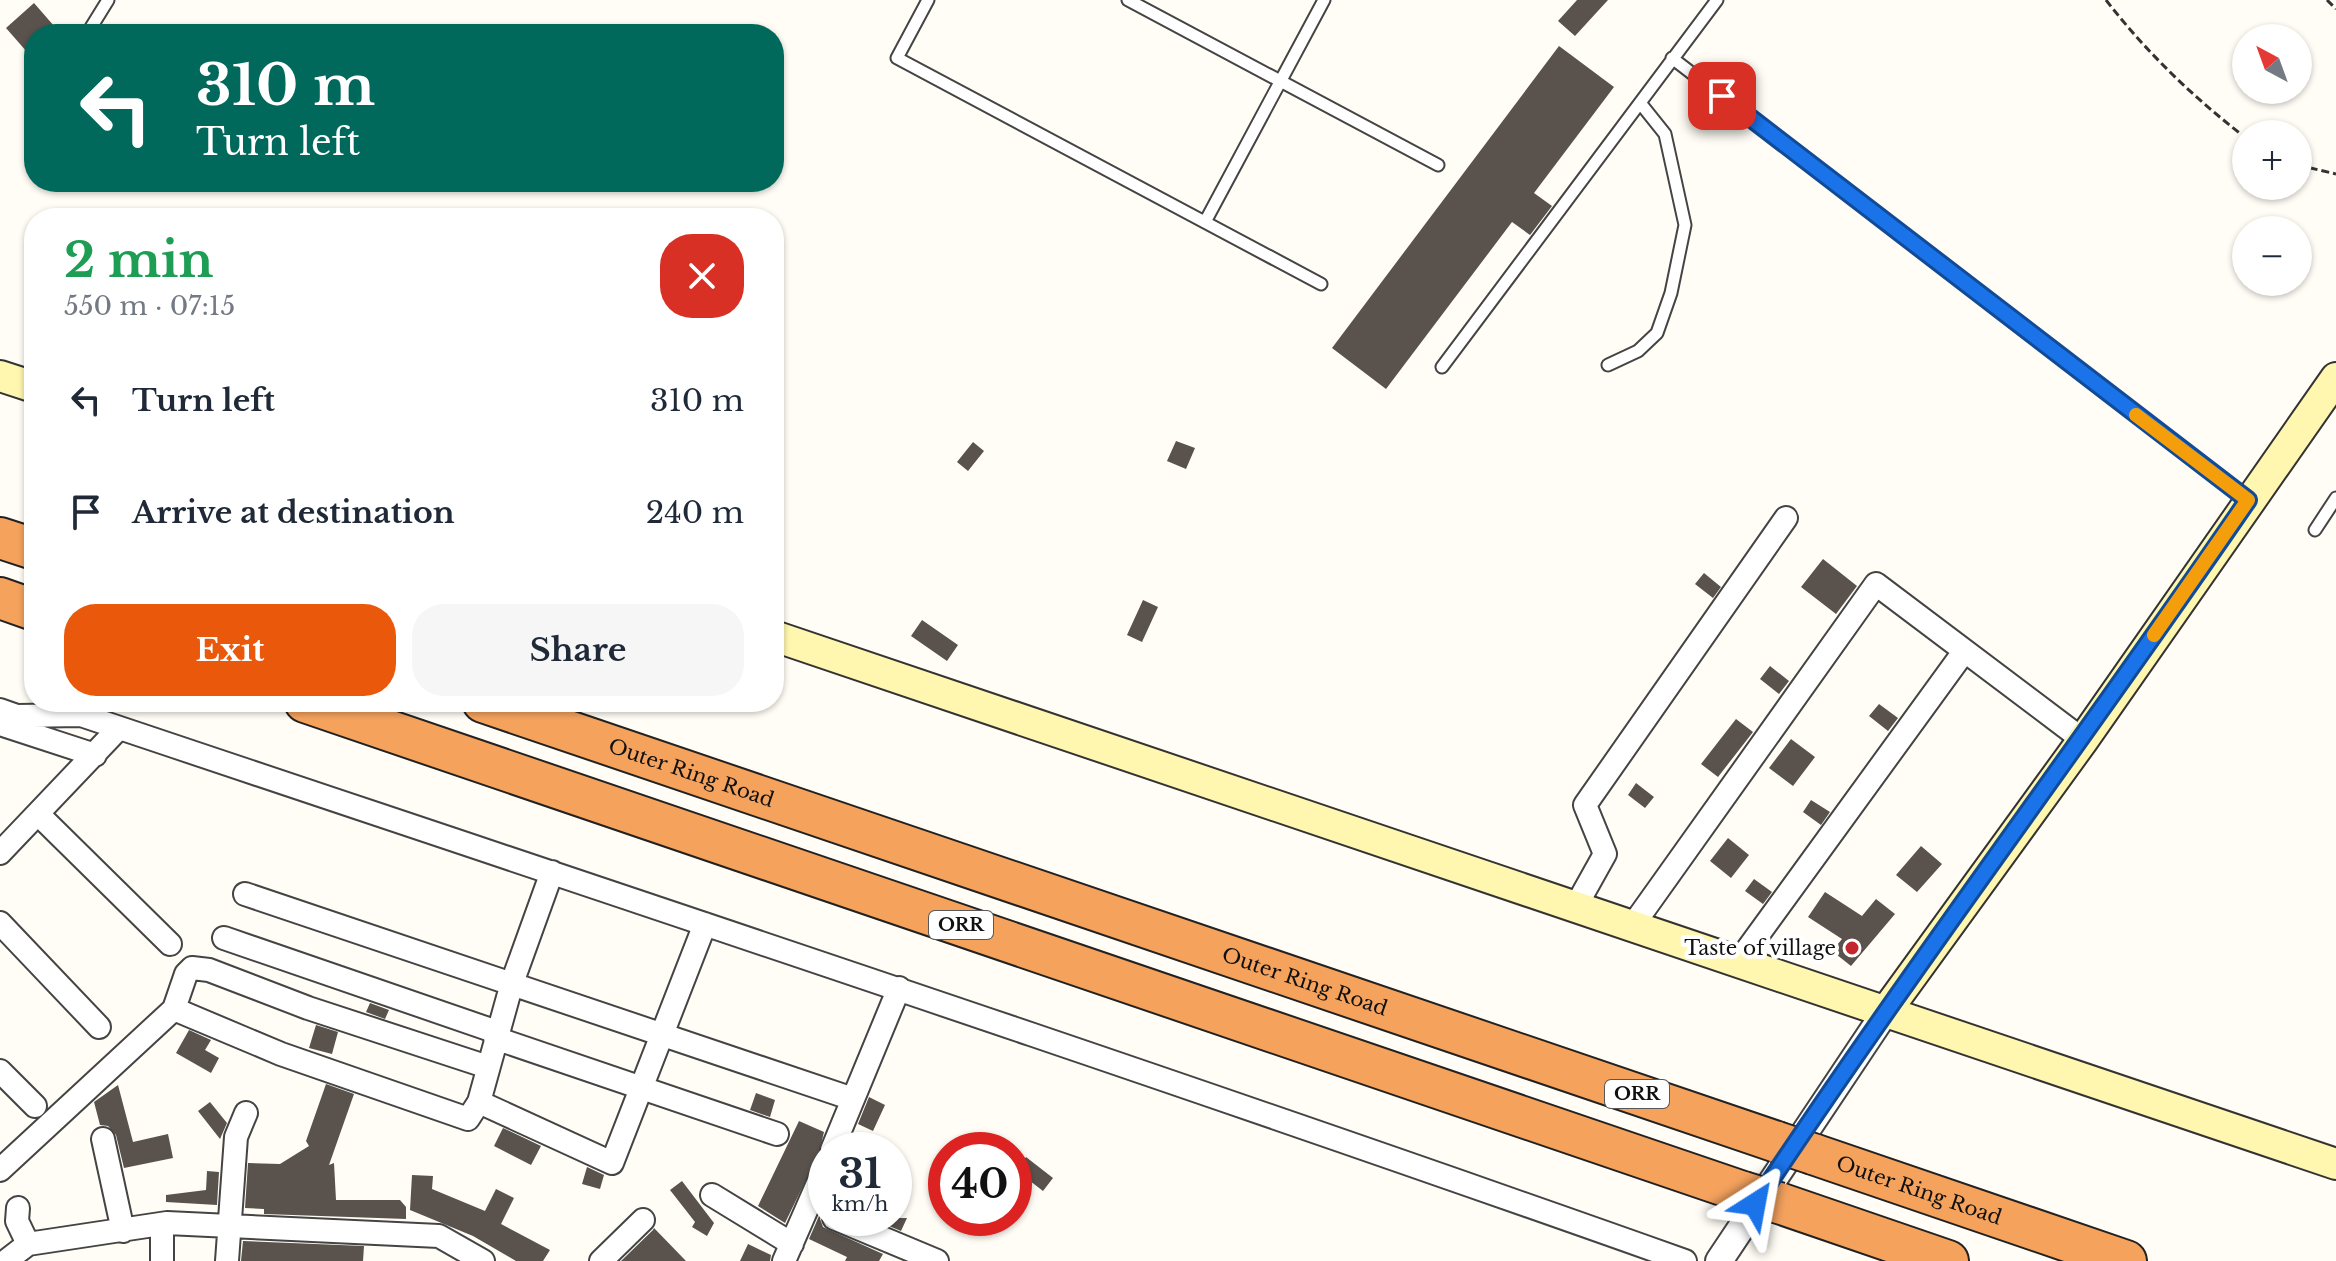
<!DOCTYPE html>
<html lang="en">
<head>
<meta charset="utf-8">
<style>
	:root { --surface:#fff; --page:#f6f6f7; --text:#1f2937; --muted:#747a83; --accent:#ea580c }
	body { margin:0; font-family:"Libre Baskerville",serif; background:var(--page); color:var(--text); height:100vh; display:flex; flex-direction:column; font-size:30px; white-space:nowrap }
	* { box-sizing:border-box; margin:0 }
	p { font-size:26px; color:var(--muted) }
	.icon { flex:none; width:44px; height:44px; fill:none; stroke:currentColor; stroke-width:2; stroke-linecap:round; stroke-linejoin:round }
	.map { position:relative; flex:1; overflow:hidden }
	.drawer { position:absolute; left:24px; top:208px; width:760px; height:504px; display:flex; flex-direction:column; background:var(--surface); border-radius:32px; box-shadow:0 2px 6px #0004 }
	.drawer>* { flex:none }
	.hud { position:absolute; left:24px; top:24px; width:760px; height:168px; border-radius:32px; box-shadow:0 2px 6px #0004; background:#00695c; color:#fff; overflow:hidden }
	.needle { width:52px; rotate:319deg }
	.controls { position:absolute; left:2232px; top:24px; display:grid; gap:16px }
	.controls a { display:grid; place-items:center; width:80px; height:80px; border-radius:50%; background:var(--surface); box-shadow:0 2px 6px #0004; font-size:40px }
	.speed { position:absolute; left:808px; top:1132px; display:flex; gap:16px; font-size:40px; font-weight:700; text-align:center }
	.speed>* { display:grid; place-content:center; width:104px; height:104px; border-radius:50%; background:var(--surface); box-shadow:0 2px 6px #0004; line-height:1 }
	.speed small { font-size:20px; font-weight:400 }
	.speed .limit { border:12px solid #d22; background:#fff; color:#111 }
	.pin { position:absolute; display:grid; place-items:center; width:68px; height:68px; color:#fff; margin:-34px; border-radius:16px; box-shadow:0 4px 12px #0006 }
	.me { position:absolute; width:88px; margin:-44px; rotate:34deg; stroke-linejoin:round; filter:drop-shadow(0 0 6px #0008) }
	.turn { display:flex; align-items:center; gap:28px; height:168px; padding:0 40px; font-size:36px }
	.turn .icon { width:104px; height:104px; stroke-width:2.5 }
	.turn b { display:block; font-size:56px; line-height:68px }
	.round { display:grid; place-items:center; flex:none; width:84px; height:84px; border-radius:32px; background:var(--page) }
	.overview { display:flex; align-items:center; justify-content:space-between; height:136px; padding:0 40px }
	h1 { font-size:48px; font-weight:800; line-height:60px; color:#1e9e55 }
	.primary-button { display:flex; gap:16px; margin-top:auto; padding:16px 40px }
	.primary-button a { flex:1; height:92px; border-radius:32px; background:var(--accent); color:#fff; font-size:32px; font-weight:800; line-height:92px; text-align:center }
	.primary-button a+a { background:var(--page); color:var(--text) }
	ul { padding:0; list-style:none }
	li { display:flex; align-items:center; gap:24px; height:112px; padding:0 40px }
	li div { flex:1 }
	li b { display:block; font-size:30px }
	li em { font-style:normal }
	.map>svg:first-child { display:block }
	.building { fill:#5a524d }
	.lines { fill:none; stroke-linecap:round; stroke-linejoin:round }
	.service-casing { stroke:#444; stroke-width:15 }
	.minor-casing { stroke:#444; stroke-width:26 }
	.tertiary-casing { stroke:#444; stroke-width:30 }
	.secondary-casing { stroke:#333; stroke-width:34 }
	.motorway-casing { stroke:#222; stroke-width:44 }
	.path { stroke:#333; stroke-width:3; stroke-dasharray:8 4; stroke-linecap:butt }
	.service { stroke:#fff; stroke-width:11 }
	.minor { stroke:#fff; stroke-width:22 }
	.tertiary { stroke:#fff; stroke-width:26 }
	.secondary { stroke:#fff6b0; stroke-width:30 }
	.motorway { stroke:#f5a25d; stroke-width:40 }
	.motorway-bridge-casing { stroke:#222; stroke-width:44; stroke-linecap:butt }
	.motorway-bridge { stroke:#f5a25d; stroke-width:40 }
	.route-casing { stroke:#114b97; stroke-width:20 }
	.route { stroke:#1a73e8; stroke-width:14 }
	.slow { stroke:#f59e0b; stroke-width:14 }
	.poi-dot { fill:#c4262e; stroke:#fff; stroke-width:3 }
	.labels { text-anchor:middle; stroke-width:8; stroke-linejoin:round; paint-order:stroke }
	.shield { fill:#fff; stroke:#585858; stroke-width:2 }
	.shield-label { font-size:18px; font-weight:bold; fill:#111 }
	.street-label { font-size:20px; fill:#111; stroke:#fff }
	.poi-label { font-size:20px; fill:#111; stroke:#fff; text-anchor:end }
</style>
</head>
<body>
<div class="map">
<svg width="2336" height="1261" viewBox="0 0 2336 1261">
	<rect width="100%" height="100%" fill="#fffdf5"/>
	<path class="building" d="M1577 0H1608L1575 36 1558 21Z
		M34 3 61 34H34V60L6 28Z
		M1559 46 1614 87 1534 193 1552 206 1530 235 1512 222 1386 389 1332 348Z
		M1176 441 1195 448 1186 469 1167 461Z
		M973 442 984 451 968 471 957 462Z
		M1823 559 1857 586 1836 614 1801 587Z
		M1704 573 1721 587 1713 598 1695 584Z
		M1143 600 1158 607 1142 642 1127 635Z
		M922 620 958 645 947 661 911 636Z
		M1770 666 1789 681 1779 694 1760 679Z
		M1879 704 1898 718 1888 731 1869 716Z
		M1736 719 1753 732 1718 777 1701 764Z
		M1791 739 1815 757 1793 786 1769 768Z
		M1636 783 1654 797 1645 808 1628 795Z
		M1811 800 1830 812 1821 825 1803 812Z
		M1728 838 1749 855 1731 878 1710 861Z
		M1921 846 1942 864 1917 892 1896 875Z
		M1754 879 1772 892 1763 904 1745 891Z
		M1825 892 1862 916 1876 899 1895 914 1851 966 1832 951 1842 939 1808 917Z
		M370 1003 389 1010 385 1019 366 1012Z
		M316 1025 338 1032 332 1054 309 1048Z
		M189 1030 211 1040 205 1050 219 1058 211 1073 176 1053Z
		M326 1084 354 1094 329 1165 334 1163 336 1200H400L406 1207V1219L264 1214V1209L245 1208 248 1163 280 1164 309 1146 306 1141Z
		M118 1085 133 1142 168 1134 173 1158 124 1168 116 1135 108 1126 100 1125 94 1102Z
		M756 1093 775 1100 770 1117 750 1110Z
		M869 1097 885 1105 873 1131 858 1124Z
		M210 1102 227 1123 220 1139 198 1111Z
		M799 1121 824 1132 819 1153 785 1223 758 1206Z
		M503 1128 541 1146 531 1165 494 1146Z
		M1026 1157 1053 1178 1043 1191 1016 1170Z
		M587 1167 604 1175 600 1189 582 1184Z
		M207 1171 219 1172 217 1205 166 1202V1195L206 1190Z
		M412 1175 433 1176 432 1189 485 1211 496 1189 514 1198 501 1224 550 1250 543 1261H516L473 1236 410 1210Z
		M682 1181 714 1223 707 1236 692 1227 695 1222 670 1190Z
		M826 1200 820 1219 823 1227 883 1254 879 1261H845L847 1257 809 1239Z
		M870 1218H907L901 1231Z
		M654 1228 686 1261H621L653 1230Z
		M243 1241 364 1246 363 1261H241Z
		M748 1244 771 1255 770 1261H740Z"/>
	<g class="lines">
		<g class="service-casing">
			<path id="service" d="M928 0 897 58 1321 284
				M1128 0 1438 165
				M87 34 108 0
				M1672 58 2247 500
				M1205 222 1324 0
				M1608 365 1638 351 1657 333 1671 293 1685 225 1665 134 1641 104
				M1442 367 1717 0
				M2315 530 2336 498"/>
		</g>
		<g class="minor-casing">
			<path id="minor" d="M0 710 17 716 81 715C617 895 1153 1072 1685 1261
				M0 724 95 755
				M38 814 170 944
				M0 853 119 728
				M245 894 853 1099
				M1576 906 1605 854 1585 805 1786 518
				M0 923 99 1027
				M1633 925 1876 584 2083 740
				M224 938 497 1032
				M1739 961 1963 653
				M174 1009 281 1054 468 1119 479 1102 512 983 552 872
				M495 1038 777 1134
				M0 1071 35 1106
				M479 1102 612 1163 705 924
				M103 1139 123 1231
				M832 1150 899 988
				M0 1170 174 1009 186 974 192 968 209 970 308 1008 488 1067
				M712 1195 792 1244
				M18 1208 17 1221 28 1244
				M834 1218 937 1261
				M6 1261 28 1244 167 1223 439 1236 483 1261
				M162 1261V1224
				M227 1261 236 1137 246 1113
				M601 1261 643 1220
				M784 1261 826 1165"/>
		</g>
		<g class="tertiary-casing">
			<path id="tertiary" d="M1719 1261 1884 1014"/>
		</g>
		<g class="secondary-casing">
			<path id="secondary" d="M0 376 34 387
				M774 636 2336 1164
				M1884 1014 2083 740 2336 378"/>
		</g>
		<g class="motorway-casing">
			<g id="motorway">
				<path d="M0 538 34 549"/>
				<path d="M0 598 34 610"/>
				<path d="M305 702 1743 1192"/>
				<path id="s1" d="M483 702 1777 1142"/>
				<path id="s2" d="M1813 1154 2126 1261"/>
				<path d="M1779 1203 1948 1261"/>
			</g>
		</g>
		<path class="path" d="M2106 0C2147 53 2193 97 2246 138
			M2327 0 2336 9
			M2298 165 2336 174"/>
		<use href="#service" class="service"/>
		<use href="#minor" class="minor"/>
		<use href="#tertiary" class="tertiary"/>
		<use href="#secondary" class="secondary"/>
		<use href="#motorway" class="motorway"/>
		<g class="motorway-bridge-casing">
			<path id="motorway-bridge" d="M1777 1142 1813 1154
				M1743 1192 1779 1203"/>
		</g>
		<use href="#motorway-bridge" class="motorway-bridge"/>
	</g>
	<g class="lines">
		<g class="route-casing">
			<path id="route" d="M1722 96 2248 500C2086 737 1913 965 1755 1204"/>
		</g>
		<use href="#route" class="route"/>
		<path class="slow" d="M2136 415 2248 500 2154 635"/>
	</g>
	<circle class="poi-dot" cx="1852" cy="948" r="8"/>
	<g class="labels">
		<g class="shield">
			<rect x="929" y="911" width="64" height="28" rx="6"/>
			<rect x="1605" y="1080" width="64" height="28" rx="6"/>
		</g>
		<g class="shield-label">
			<text x="961" y="931">ORR</text>
			<text x="1637" y="1100">ORR</text>
		</g>
		<g class="street-label">
			<text dy="7" stroke="none"><textPath href="#s1" startOffset="220">Outer Ring Road</textPath></text>
			<text dy="7" stroke="none"><textPath href="#s1" startOffset="868">Outer Ring Road</textPath></text>
			<text dy="7" stroke="none"><textPath href="#s2" startOffset="112">Outer Ring Road</textPath></text>
		</g>
		<g class="poi-label">
			<text x="1836" y="955">Taste of village</text>
		</g>
	</g>
</svg>
<div class="controls">
<a><svg class="needle" viewBox="-14 -14 28 28"><path d="M0-13l5 13h-10z" fill="#e53935"/><path d="M0 13l5-13h-10z" fill="#747a83"/></svg></a>
<a>+</a>
<a>−</a>
</div>
<div class="speed"><div>31<small>km/h</small></div><div class="limit">40</div></div>
<div class="pin" style="left:1722px;top:96px;background:#d93025"><svg class="icon" aria-label="arrive" viewBox="0 0 24 24"><path d="M6 21V4h12l-3 4 3 4H6"/></svg></div>
<svg class="me" style="left:1755px;top:1204px" viewBox="-20 -20 40 40"><path d="M0-17L14 15 0 8-14 15z" fill="#1a73e8" stroke="#fff" stroke-width="4"/></svg>
<div class="hud">
<div class="turn"><svg class="icon" aria-label="left" viewBox="0 0 24 24"><path d="M17 20v-9H6M10 6l-5 5 5 5"/></svg><div><b>310 m</b>Turn left</div></div>
</div>
<section class="drawer">
<div class="overview"><div><h1>2 min</h1><p>550 m · 07:15</p></div><a class="round" style="background:#d93025;color:#fff"><svg class="icon" aria-label="close" viewBox="0 0 24 24"><path d="M6 6l12 12M18 6L6 18"/></svg></a></div>
<ul>
<li><svg class="icon" aria-label="left" viewBox="0 0 24 24"><path d="M17 20v-9H6M10 6l-5 5 5 5"/></svg><div><b>Turn left</b></div><em>310 m</em></li>
<li><svg class="icon" aria-label="arrive" viewBox="0 0 24 24"><path d="M6 21V4h12l-3 4 3 4H6"/></svg><div><b>Arrive at destination</b></div><em>240 m</em></li>
</ul>
<div class="primary-button"><a>Exit</a><a>Share</a></div>
</section>
</div>
</body>
</html>
